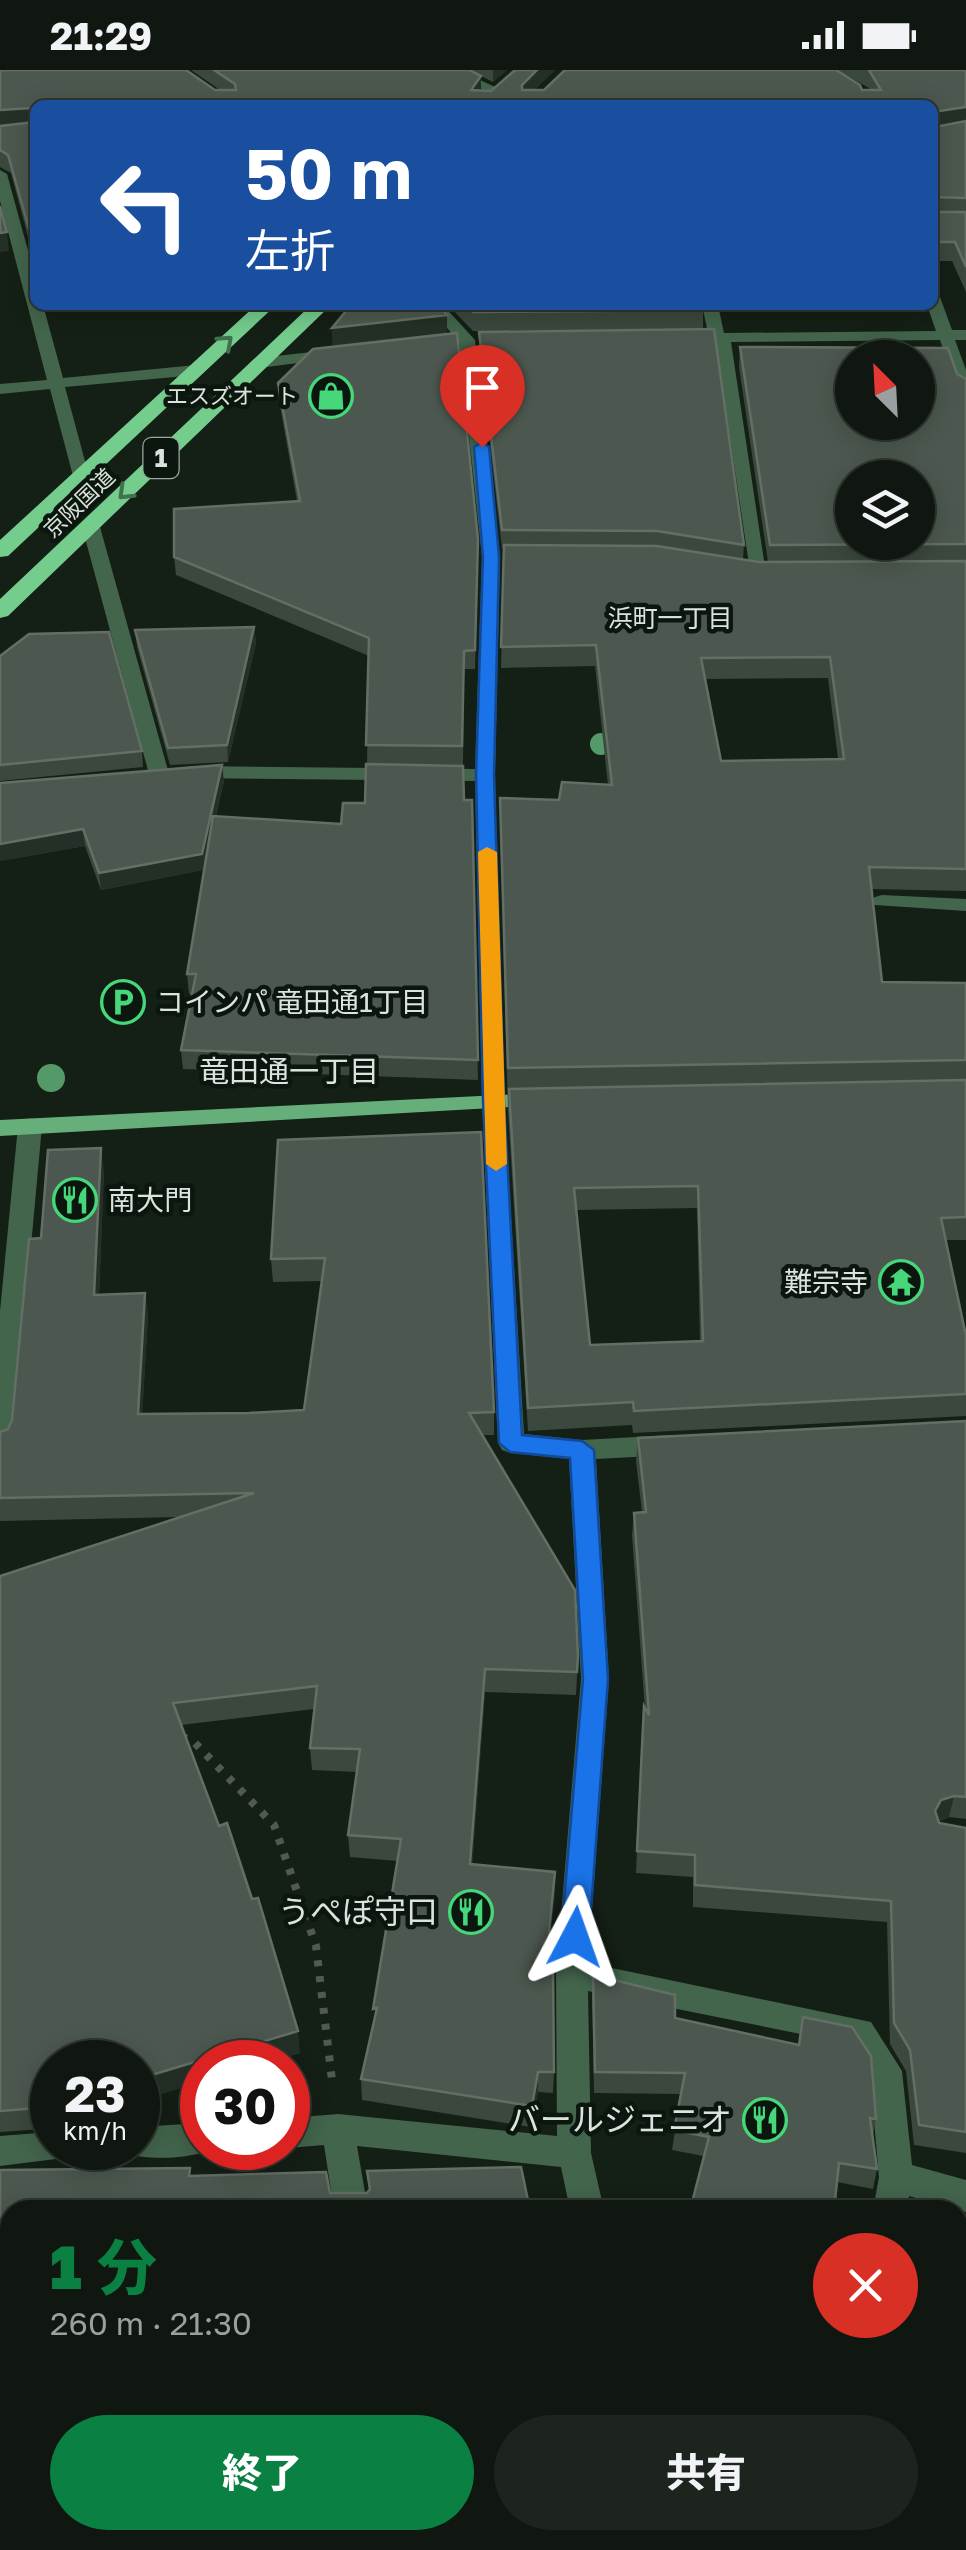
<!DOCTYPE html>
<html lang="ja">
<head>
<meta charset="utf-8">
<style>
	:root { --surface:#0f1710; --page:#1d241e; --text:#f1f3f6; --muted:#9b9f9f; --line:#2f3630; --accent:#0b8043 }
	body { margin:0; font-family:"Golos Text","Noto Sans JP",sans-serif; background:var(--page); color:var(--text); height:100vh; display:flex; flex-direction:column; font-size:38px; white-space:nowrap }
	* { box-sizing:border-box; margin:0 }
	p { font-size:32px; color:var(--muted) }
	.icon { flex:none; width:55px; height:55px; fill:none; stroke:currentColor; stroke-width:2; stroke-linecap:round; stroke-linejoin:round }
	.map { position:relative; flex:1; overflow:hidden }
	.sheet { position:absolute; left:0px; top:2130px; width:968px; height:350px; display:flex; flex-direction:column; background:var(--surface); border-radius:30px 30px 0 0; box-shadow:0 5px 25px #0003,0 0 0 2px var(--line) }
	.sheet>* { flex:none }
	.top-card { position:absolute; left:30px; top:30px; width:908px; height:210px; border-radius:15px; box-shadow:0 5px 25px #0003,0 0 0 2px var(--line); background:#1a4fa0; color:#fff; overflow:hidden }
	.needle { width:65px; rotate:336deg }
	.fabs { position:absolute; left:835px; top:270px; display:grid; gap:20px }
	.fabs a { display:grid; place-items:center; width:100px; height:100px; border-radius:50%; background:var(--surface); box-shadow:0 5px 25px #0003,0 0 0 2px var(--line); font-size:50px }
	.speed { position:absolute; left:30px; top:1970px; display:flex; gap:20px; font-size:50px; font-weight:700; text-align:center }
	.speed>* { display:grid; place-content:center; width:130px; height:130px; border-radius:50%; background:var(--surface); box-shadow:0 5px 25px #0003,0 0 0 2px var(--line); line-height:1 }
	.speed small { font-size:25px; font-weight:400 }
	.speed .limit { border:15px solid #d22; background:#fff; color:#111 }
	.pin { position:absolute; display:grid; place-items:center; width:85px; height:85px; color:#fff; margin:-102px -42px; border-radius:50% 50% 50% 0; rotate:-45deg; box-shadow:0 0 10px #0007 }
	.pin .icon { rotate:45deg }
	.me { position:absolute; width:110px; margin:-55px; rotate:4deg; stroke-linejoin:round; filter:drop-shadow(0 0 8px #0008) }
	.turn { display:flex; align-items:center; gap:35px; height:210px; padding:0 50px; font-size:45px }
	.turn .icon { width:130px; height:130px; stroke-width:2.5 }
	.turn b { display:block; font-size:70px; line-height:85px }
	.round { display:grid; place-items:center; flex:none; width:105px; height:105px; border-radius:52px; background:var(--page) }
	.head { display:flex; align-items:center; justify-content:space-between; height:170px; padding:0 50px }
	h1 { font-size:60px; font-weight:800; line-height:75px; color:var(--accent) }
	.primary-button { display:flex; gap:20px; margin-top:auto; padding:20px 50px }
	.primary-button a { flex:1; height:115px; border-radius:60px; background:var(--accent); color:#fff; font-size:40px; font-weight:800; line-height:115px; text-align:center }
	.primary-button a+a { background:var(--page); color:var(--text) }
	.status { display:flex; justify-content:space-between; align-items:center; height:70px; padding:0 50px; background:var(--surface); direction:ltr }
	.status svg { height:28px; fill:currentColor }
	.map>svg:first-child { display:block }
	.lines { fill:none; stroke-linecap:round; stroke-linejoin:round }
	.path { stroke:#505a52; stroke-width:8; stroke-dasharray:6 10; stroke-linecap:butt }
	.minor { fill:#43654c; fill-rule:evenodd }
	.major { fill:#66af7a; fill-rule:evenodd }
	.highway { fill:#74cd8d; fill-rule:evenodd }
	.tree { fill:#549968 }
	.wall { fill:#3b483e; fill-rule:evenodd }
	.shaded-wall { fill:#243027 }
	.building { fill:#4c584f; stroke:#636e65; stroke-width:2.5; fill-rule:evenodd }
	.oneway { stroke:#40724e }
	.route { fill:#1a73e8; stroke:#114b97; stroke-width:2.5 }
	.slow { fill:#f59e0b }
	.labels { text-anchor:middle; stroke-width:9; stroke-linejoin:round; paint-order:stroke }
	.far-poi-label { font-size:22px; fill:#dbe3dd; stroke:#0b160e; text-anchor:end }
	.far-street-label { font-size:22px; fill:#dbe3dd; stroke:#0b160e }
	.shield { fill:#0b160e; stroke:#9da69f; stroke-width:2.5 }
	.shield-label { font-size:25px; font-weight:bold; fill:#dbe3dd }
	.far-neighbourhood-label { font-size:25px; fill:#dbe3dd; stroke:#0b160e }
	.poi-label { font-size:28px; fill:#dbe3dd; stroke:#0b160e; text-anchor:start }
	.neighbourhood-label { font-size:30px; fill:#dbe3dd; stroke:#0b160e }
	.near-poi-label { font-size:32px; fill:#dbe3dd; stroke:#0b160e; text-anchor:end }
</style>
</head>
<body>
<div class="status"><b>21:29</b><svg viewBox="0 0 49 12"><path d="M0 12V9h3v3zM5 12V6h3v6zM10 12V3h3v9zM15 12V0h3v12zM26 1h20v11H26zM47 4h2v5h-2z"/></svg></div>
<div class="map">
<svg width="966" height="2480" viewBox="0 0 966 2480">
	<rect width="100%" height="100%" fill="#141f16"/>
	<g class="lines">
		<path class="path" d="M181 1666 194 1672 274 1755 316 1876 332 2010"/>
		<path class="minor" d="M440 0H458L504 21 492 24Z
			M0 100 7 104 35 206V235H43L63 308 196 295 204 300 196 305 65 317 89 406 87 410 73 406 50 319 0 324V314L47 310 0 131Z
			M932 223 940 227 952 260H966V270H955L966 300V327L958 322 940 270 731 272 766 504 763 508H751L716 272 682 273 674 268 682 263H708L702 235H718L724 263 936 261 927 235H932Z
			M426 235H443L475 270 500 487 495 705 504 1031 524 1364 582 1370 672 1365 681 1368 685 1375 681 1382 672 1385 596 1389 609 1609 588 1893 871 1952 902 2001 912 2095 966 2110V2142L909 2126 907 2140H873L879 2107 870 2005 850 1974 588 1921 591 2083 604 2140H570L561 2097 357 2076 368 2140H334L324 2075 288 2078H286L288 2048 338 2044 557 2066 556 1904 581 1609 569 1389 511 1383 502 1380 498 1373 482 1031 475 711 190 708 180 702 190 696 475 699 482 487 459 271Z
			M338 279 344 281V287L259 298 251 293 259 288Z
			M91 452 100 457 169 704 166 708 159 710 149 704 82 457Z
			M882 825 966 829V841L875 835 871 831 875 827Z
			M30 1048 42 1056 13 1373 9 1380 0 1383V1241L18 1056Z
			M202 2053V2078H214C194 2089 148 2091 126 2083L124 2078H138V2057Z
			M52 2062V2078H68L64 2088 0 2096V2066Z
			M958 2245 966 2248V2294L958 2291Z
			M387 2470H423V2480H387Z
			M642 2470H678L681 2480H645Z"/>
		<path class="major" d="M539 1023 547 1025 550 1030 547 1035 0 1066V1050Z"/>
		<path class="highway" d="M256 235H276L8 486 0 487V470Z
			M311 235H331L8 546 0 548V529Z"/>
	</g>
	<g class="tree">
		<circle cx="601" cy="674" r="11"/>
		<circle cx="51" cy="1008" r="14"/>
	</g>
	<path class="wall" d="M0 0 215 20H220L191 0H507L493 12 481 6V21H491L515 0H555L534 20H544L565 0H966V222L952 191H932V35H35V178H31L11 103 0 97ZM840 2 869 18 870 20H862Z
		M448 235H703V259L744 475 743 490 759 492H768L739 297 740 277 957 304 966 309V821L871 819 882 912 966 913V1170H946L966 1266V1346L633 1363 632 1355 528 1361 508 1041 500 750 608 715 595 596 501 598 504 478H502L479 279V262L648 260 473 261ZM828 608 838 689 721 691 705 609ZM697 1138 700 1271 590 1275 576 1140Z
		M447 245V264L478 487 475 599H464L463 695 367 694 369 586 176 505 174 487 297 431 279 330 278 313 333 277 332 258Z
		M254 557 256 573 228 692 170 695 137 577 135 560Z
		M0 586 142 681 143 697 0 711Z
		M224 711 216 746 341 754 365 733 472 730 478 1010 183 999 181 980 192 924H189L187 904 208 780 203 800 101 820 85 776 0 791Z
		M278 1070 494 1342V1365H482L578 1586 576 1625 485 1622 472 1794 555 1802 547 1893 554 2002 553 2023 538 2022 531 2057 362 2030 361 2009 374 1953 398 1791 350 1787 348 1765 357 1702 312 1700 310 1678 314 1639 181 1655 300 1983 267 1992H52V2056L43 2059 0 2062V1506L179 1447 0 1451V1362L8 1359 12 1350 41 1168 104 1101 99 1225 145 1223 148 1246 142 1344 249 1343 304 1340 322 1211 273 1212 271 1189Z
		M966 1351V1749L949 1747 939 1751V1753L966 1758V2083L914 2075 906 2001 890 1974 887 1852 693 1837V1807L636 1803 642 1658 645 1639 632 1465 634 1443 642 1442 636 1391 638 1368Z
		M593 1905 675 1948 876 2049 873 2065 877 2099 873 2119 672 2080 681 2024 594 2023 592 1926Z
		M0 2100 191 2106 330 2123H367L369 2121 367 2101 530 2140H10V2224H0Z
		M966 2197V2246L961 2244 960 2272 966 2480H769V2470H958V2204Z"/>
	<path class="shaded-wall" d="M493 0H507L493 12Z
		M537 0H555L521 32 522 15Z
		M481 6V23L471 20Z
		M966 37V54L932 59 933 42Z
		M33 38 35 55 0 58V40Z
		M29 159H35V178H31Z
		M7 162 9 181 0 182V163Z
		M447 245V264L333 277 332 258Z
		M254 557 256 573 228 692 227 675Z
		M222 695 224 711 203 800 101 820 99 803Z
		M83 759 85 776 0 791V774Z
		M101 1078 104 1101 98 1248 94 1225Z
		M145 1223 148 1246 141 1367 138 1344Z
		M485 1599V1622L471 1816 470 1794Z
		M954 1726 949 1747 937 1751 935 1741 941 1730Z
		M555 1802V1824L545 1914 546 1892Z
		M298 1961 300 1983 267 1992H202V2012L138 2031V2009Z
		M538 2002V2022L531 2057 532 2036Z
		M52 2034V2056L43 2059 38 2038Z
		M119 2470H122L123 2480H119Z"/>
	<path class="building" d="M0 0H186L215 20H236L235 14 214 0H469L481 6 471 20 491 21 515 0H537L522 15V20H544L565 0H836L860 15 862 20H881L869 0H966V37L933 42 932 45V35H35V40L33 38 0 40Z
		M966 51V128L934 127 932 132V55L935 57Z
		M35 52V159H29L8 85 0 80V56Z
		M0 136 7 162 0 163Z
		M932 140 934 142H966V197L955 172H932Z
		M351 235H438L447 245 332 258Z
		M466 235H703L705 240 473 242Z
		M714 259 744 475 657 461 502 460 479 262Z
		M457 263 478 469 475 580 464 581 462 676 366 675 369 568 174 487V439L300 431 278 313 313 279Z
		M740 277 948 278 957 304 966 309V474L770 475ZM852 288H918V352H852ZM852 408H918V472H852Z
		M504 475 657 476 759 492 966 491V799L869 797 882 912 966 913V990L508 998 500 728 559 730 562 712 612 715 596 575 501 577ZM830 587 844 689 721 691 701 588Z
		M254 557 227 675 168 678 135 560Z
		M109 562 142 681 0 695V586L29 564Z
		M366 694 463 696 464 730H472L478 990 181 980 196 904H187L213 746 341 754 343 733H365Z
		M222 695 202 784 99 803 83 759 0 774V713Z
		M966 1010V1147L941 1148 966 1266V1324L634 1341 633 1332 528 1338 509 1019ZM698 1116 703 1271 590 1275 574 1118Z
		M481 1062 494 1342 469 1343 575 1520 578 1586 577 1602 485 1599 470 1794 555 1802 546 1892 553 1894 554 2002H538L532 2036 361 2009 377 1938 373 1939 401 1769 348 1765 360 1679 310 1678 317 1616 173 1633 219 1756 227 1753 252 1829 258 1828 298 1961 138 2009V1992H52V2034L38 2038 0 2041V1506L254 1423 0 1428V1362L8 1359 12 1350 29 1169 41 1168 48 1080 101 1078 94 1225 145 1223 138 1344 249 1343 304 1340 325 1188 271 1189 278 1070Z
		M966 1351V1727L954 1726 941 1730 935 1741 939 1753 966 1758V2062L919 2055 910 1980 894 1953 891 1831 695 1815V1785L637 1781 644 1636 649 1645 634 1443 646 1442 638 1368Z
		M593 1905 675 1925V1948L799 1975 803 1947 852 1957 871 1986 876 2049 870 2048 877 2099 839 2093 834 2140H690L709 2067 674 2060 685 2003 595 2002Z
		M521 2097 530 2140H10V2204L0 2205V2100L190 2098 189 2106 326 2102 330 2123H367L370 2119 367 2101Z
		M966 2197V2225L962 2223 960 2272 966 2275V2480H773V2470H958V2204Z
		M10 2393V2470H119V2480H0V2395Z"/>
	<defs><path id="oneway-chevron" d="M-2-3.5L2.5 0L-2 3.5" fill="none" stroke-width="1.6" stroke-linecap="round" stroke-linejoin="round" transform="scale(2.5)"/></defs>
	<g class="oneway">
		<use href="#oneway-chevron" transform="translate(226 272) rotate(-42)"/>
		<use href="#oneway-chevron" transform="translate(125 423) rotate(136)"/>
	</g>
	<path class="route" d="M482 372 489 377 499 487 494 705 504 1031 522 1365 582 1371 594 1380 608 1609 589 1867 585 1876 575 1880 565 1876 561 1867 583 1609 570 1388 510 1382 499 1373 483 1031 476 705 483 487 474 377Z"/>
	<path class="slow" d="M487 777 497 782 507 1094 496 1101 486 1094 478 782Z"/>
	<defs>
		<g id="shop-ring" transform="scale(2.25)"><circle r="9.5" fill="#0b160e" stroke="#45d77a" stroke-width="1.5"/><path d="M-5-2.5h2.3a2.7 3.5 0 0 1 5.4 0H5L5.5 6h-11ZM-1.5-2.5h3a1.5 2.3 0 0 0-3 0Z" fill="#45d77a"/></g>
		<g id="parking-ring" transform="scale(2.25)"><circle r="9.5" fill="#0b160e" stroke="#45d77a" stroke-width="1.5"/><path d="M-3.5-5.5H1a3.5 3.5 0 0 1 0 7H-1V5.5H-3.5ZM-1-3.4V-.6H.8a1.4 1.4 0 0 0 0-2.8Z" fill="#45d77a"/></g>
		<g id="restaurant-ring" transform="scale(2.25)"><circle r="9.5" fill="#0b160e" stroke="#45d77a" stroke-width="1.5"/><path d="M-5-6h1v4h1v-4h1v4h1v-4h1v5L-1.5 .5V6h-2V.5L-5-1ZM5-6V6H3V1.5H1.5Q1.5-4 5-6Z" fill="#45d77a"/></g>
		<g id="temple-ring" transform="scale(2.25)"><circle r="9.5" fill="#0b160e" stroke="#45d77a" stroke-width="1.5"/><path d="M0-6L5-2H3V0L6.5 2.5H4V6H1.5V3h-3V6H-4V2.5H-6.5L-3 0V-2H-5Z" fill="#45d77a"/></g>
	</defs>
	<g fill-rule="evenodd">
		<use href="#shop-ring" x="331" y="326"/>
		<use href="#parking-ring" x="123" y="932"/>
		<use href="#restaurant-ring" x="75" y="1130"/>
		<use href="#temple-ring" x="901" y="1212"/>
		<use href="#restaurant-ring" x="471" y="1842"/>
		<use href="#restaurant-ring" x="765" y="2050"/>
	</g>
	<g class="labels">
		<g class="far-poi-label">
			<text x="298" y="334">エスズオート</text>
		</g>
		<g class="far-street-label">
			<text transform="translate(79 433) rotate(-44)" y="8">京阪国道</text>
		</g>
		<rect class="shield" x="143.5" y="368" width="35" height="40" rx="8"/>
		<g class="shield-label">
			<text x="161" y="397">1</text>
		</g>
		<g class="far-neighbourhood-label">
			<text x="670" y="557">浜町一丁目</text>
		</g>
		<g class="poi-label">
			<text x="156" y="942">コインパ 竜田通1丁目</text>
			<text x="108" y="1140">南大門</text>
			<text x="868" y="1222" text-anchor="end">難宗寺</text>
		</g>
		<g class="neighbourhood-label">
			<text x="289" y="1012">竜田通一丁目</text>
		</g>
		<g class="near-poi-label">
			<text x="438" y="1853">うぺぽ守口</text>
			<text x="732" y="2061">バールジェニオ</text>
		</g>
	</g>
</svg>
<div class="fabs">
<a><svg class="needle" viewBox="-14 -14 28 28"><path d="M0-13l5 13h-10z" fill="#e53935"/><path d="M0 13l5-13h-10z" fill="#9b9f9f"/></svg></a>
<a><svg class="icon" aria-label="layers" viewBox="0 0 24 24"><path d="M12 4l9 5-9 5-9-5zM3 14l9 5 9-5"/></svg></a>
</div>
<div class="speed"><div>23<small>km/h</small></div><div class="limit">30</div></div>
<div class="pin" style="left:482px;top:377px;background:#d93025"><svg class="icon" aria-label="arrive" viewBox="0 0 24 24"><path d="M6 21V4h12l-3 4 3 4H6"/></svg></div>
<svg class="me" style="left:575px;top:1867px" viewBox="-20 -20 40 40"><path d="M0-17L14 15 0 8-14 15z" fill="#1a73e8" stroke="#fff" stroke-width="4"/></svg>
<div class="top-card">
<div class="turn"><svg class="icon" aria-label="left" viewBox="0 0 24 24"><path d="M17 20v-9H6M10 6l-5 5 5 5"/></svg><div><b>50 m</b>左折</div></div>
</div>
<section class="sheet">
<div class="head"><div><h1>1 分</h1><p>260 m · 21:30</p></div><a class="round" style="background:#d93025;color:#fff"><svg class="icon" aria-label="close" viewBox="0 0 24 24"><path d="M6 6l12 12M18 6L6 18"/></svg></a></div>
<div class="primary-button"><a>終了</a><a>共有</a></div>
</section>
</div>
</body>
</html>
